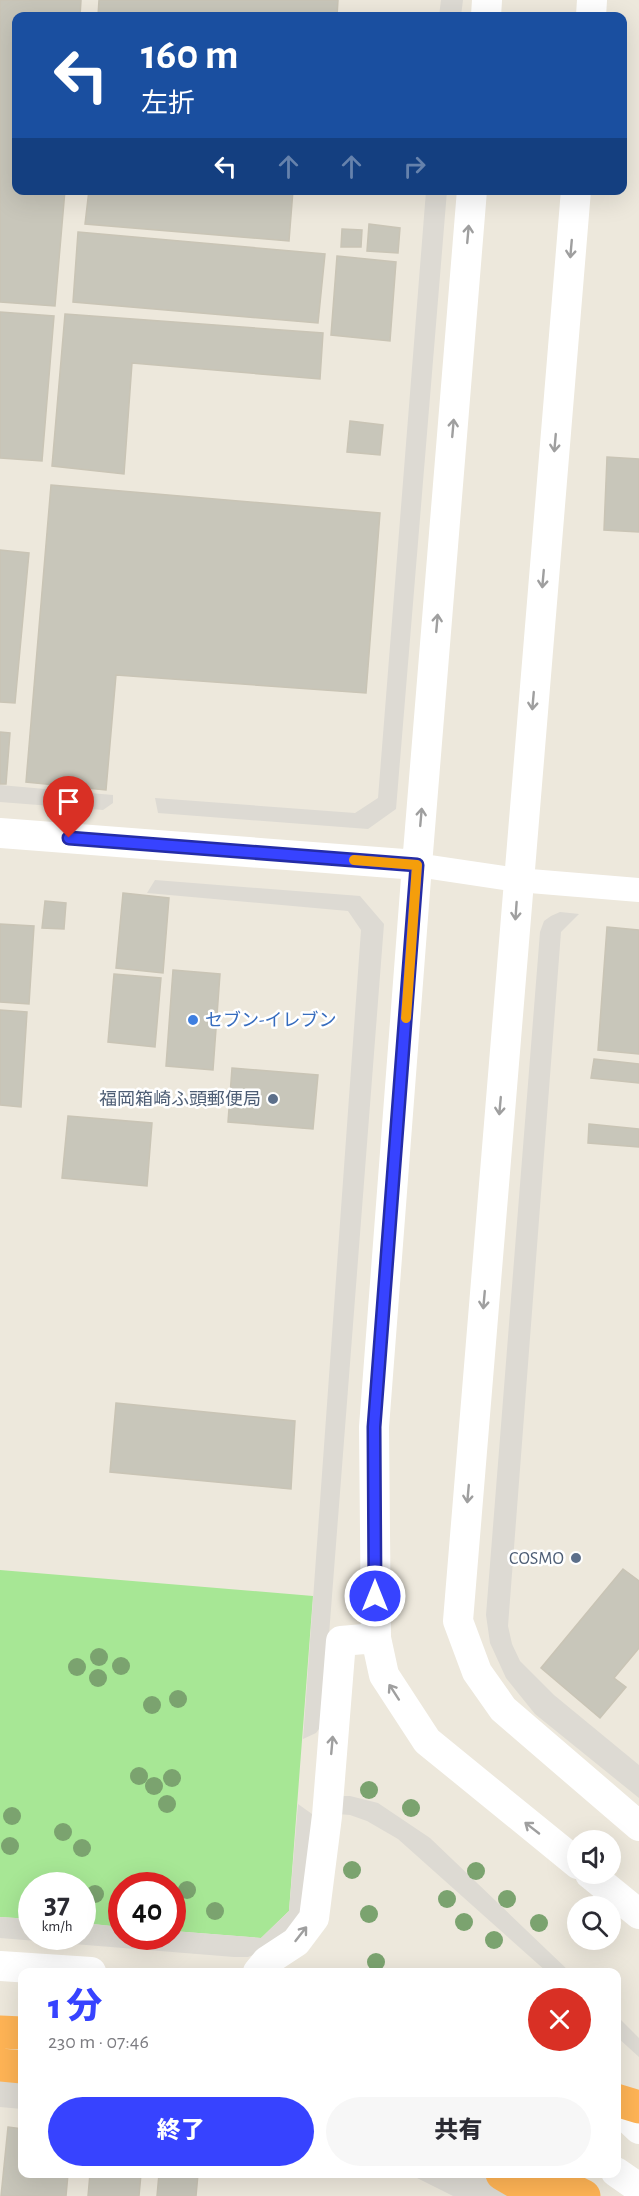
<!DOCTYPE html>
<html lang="ja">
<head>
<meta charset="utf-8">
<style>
	:root { --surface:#fff; --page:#f7f7f7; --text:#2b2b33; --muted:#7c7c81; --accent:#3743ff }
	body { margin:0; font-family:"Alegreya Sans","Noto Sans JP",sans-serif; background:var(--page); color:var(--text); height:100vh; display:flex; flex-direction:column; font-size:22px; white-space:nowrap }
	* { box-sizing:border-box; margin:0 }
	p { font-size:20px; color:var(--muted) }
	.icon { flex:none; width:33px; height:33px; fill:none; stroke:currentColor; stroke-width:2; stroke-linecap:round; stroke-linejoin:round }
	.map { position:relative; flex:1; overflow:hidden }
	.side { position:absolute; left:18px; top:1968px; width:603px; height:210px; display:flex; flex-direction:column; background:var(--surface); border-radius:12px; box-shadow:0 6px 24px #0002 }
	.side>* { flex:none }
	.guide { position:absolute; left:12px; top:12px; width:615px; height:183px; border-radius:12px; box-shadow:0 6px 24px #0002; background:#1a4fa0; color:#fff; overflow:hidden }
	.tools { position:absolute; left:567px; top:1830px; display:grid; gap:12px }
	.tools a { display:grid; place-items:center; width:54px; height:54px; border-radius:50%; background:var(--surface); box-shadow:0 6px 24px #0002; font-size:30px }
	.speed { position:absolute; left:18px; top:1872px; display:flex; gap:12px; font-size:30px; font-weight:700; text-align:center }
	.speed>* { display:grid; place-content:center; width:78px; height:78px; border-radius:50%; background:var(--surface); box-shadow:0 6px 24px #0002; line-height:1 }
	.speed small { font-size:15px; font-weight:400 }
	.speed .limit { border:9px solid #d22; background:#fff; color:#111 }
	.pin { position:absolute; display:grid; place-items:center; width:51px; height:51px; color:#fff; margin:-62px -26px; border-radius:50% 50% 50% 0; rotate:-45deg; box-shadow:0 0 6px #0007 }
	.pin .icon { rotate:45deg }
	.me { position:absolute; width:66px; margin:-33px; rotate:0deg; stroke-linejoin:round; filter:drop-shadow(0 0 4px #0008) }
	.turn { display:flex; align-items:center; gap:21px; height:126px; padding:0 30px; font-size:27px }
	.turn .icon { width:78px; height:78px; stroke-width:2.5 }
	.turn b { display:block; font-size:42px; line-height:51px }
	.lanes { display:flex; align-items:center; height:57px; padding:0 30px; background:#0003; justify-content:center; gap:30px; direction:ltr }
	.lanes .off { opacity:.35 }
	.round { display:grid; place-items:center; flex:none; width:63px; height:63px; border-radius:32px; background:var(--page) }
	.headline { display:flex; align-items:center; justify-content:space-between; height:102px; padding:0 30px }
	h1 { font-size:36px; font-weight:800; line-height:45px; color:var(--accent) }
	.primary-button { display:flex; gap:12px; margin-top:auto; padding:12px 30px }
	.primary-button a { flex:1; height:69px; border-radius:36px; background:var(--accent); color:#fff; font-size:24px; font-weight:800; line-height:69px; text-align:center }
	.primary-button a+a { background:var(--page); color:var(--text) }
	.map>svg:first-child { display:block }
	.green { fill:#a7e795 }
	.plaza { fill:#dddad3 }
	.building { fill:#c8c6ba; stroke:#c9c4b5; stroke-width:1.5 }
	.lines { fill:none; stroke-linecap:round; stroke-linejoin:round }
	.minor { stroke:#fff; stroke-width:24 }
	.tertiary { stroke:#fff; stroke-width:30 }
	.motorway { stroke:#ffb455; stroke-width:33 }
	.tree { fill:#7ba36f }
	.oneway { stroke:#9f9f9f }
	.route-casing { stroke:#242ca6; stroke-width:15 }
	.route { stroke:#3743ff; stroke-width:10 }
	.slow { stroke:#f59e0b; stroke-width:10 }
	.shop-dot { fill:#3f7fe0; stroke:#fff; stroke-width:2 }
	.service-dot { fill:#5c6f8a; stroke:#fff; stroke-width:2 }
	.labels { text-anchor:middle; stroke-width:5; stroke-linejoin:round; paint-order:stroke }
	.shop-label { font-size:18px; fill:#366cbe; stroke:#fff; text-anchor:start }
	.service-label { font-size:18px; fill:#4e5e75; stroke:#fff; text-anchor:end }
</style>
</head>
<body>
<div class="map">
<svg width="639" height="2196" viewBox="0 0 639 2196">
	<rect width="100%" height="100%" fill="#ede8dc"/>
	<path class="green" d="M0 1570 313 1596 289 1911 261 1938 173 1931 172 1886H122L121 1927 83 1923 82 1886H32L31 1919 0 1917Z"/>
	<path class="plaza" d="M441 0H463L461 16H439Z
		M426 191H447L396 809 368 829 158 813 155 798 355 813 378 798Z
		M0 785 113 795V803L103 810 0 802Z
		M155 880 360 896 384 924 322 1725 316 1733 303 1739 361 930 348 911 147 893Z
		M560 912 579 914 561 932 508 1626 512 1644 520 1661 554 1695 639 1765V1798L535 1714 506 1678 490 1643 486 1615 540 932 544 921 551 916Z
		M339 1796H350L378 1803 430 1838 570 1972H547L398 1839 367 1821 350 1815 338 1814Z
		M298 1804 312 1814 306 1915 264 1951 248 1957H234L0 1938V1917L31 1919 32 1936H82L83 1923 121 1927 122 1936H172L173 1931 261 1938 289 1911Z
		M617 2016 639 2038V2057L617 2037Z
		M0 2080 22 2082V2109L0 2107Z
		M409 2174H478L521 2196H453Z"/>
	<path class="building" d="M0 0H81L80 16H16V190H65L55 306 0 302Z
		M99 0H338L337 16H98Z
		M89 190H293L289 241 85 224Z
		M369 224 400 228 398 253 367 251Z
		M342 229 362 230 361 247H341Z
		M78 232 325 254 318 323 73 302Z
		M337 256 396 262 390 341 331 335Z
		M0 312 54 316 42 461 0 458Z
		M65 314 323 333 320 379 132 363 124 474 52 466Z
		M350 421 383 425 380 455 347 452Z
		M607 457 639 459V532L604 530Z
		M51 485 380 513 366 693 116 675 106 790 26 782Z
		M0 550 29 553 15 703 0 702Z
		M0 732 10 733 6 784H0Z
		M123 893 169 898 163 973 116 968Z
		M45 901 66 903 64 929 42 928Z
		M0 924 34 926 29 1004 0 1002Z
		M607 927 639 930V1054L598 1050Z
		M173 970 220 974 213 1070 166 1066Z
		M114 974 161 978 155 1047 108 1042Z
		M0 1010 27 1012 21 1107 0 1105Z
		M594 1059 639 1064V1083L591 1078Z
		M232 1068 318 1075 313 1129 228 1122Z
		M68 1116 152 1123 147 1186 62 1178Z
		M589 1124 639 1129V1147L588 1143Z
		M116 1403 295 1421 291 1489 110 1472Z
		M623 1569 639 1581V1648L614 1678 626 1687 600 1718 541 1668Z
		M8 2127 22 2129V2174H68L66 2196H1Z
		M90 2174H141L139 2196H88Z
		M159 2174H198L196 2196H157Z"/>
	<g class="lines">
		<path class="minor" d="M417 865 518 880 639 890"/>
		<path class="tertiary" d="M486 16 487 0
			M591 16 592 0
			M472 190 417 865 374 1427 376 1638 384 1675 427 1741 578 1864
			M576 190 458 1621 477 1672 503 1709 639 1826
			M0 833 417 865
			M590 1874 639 1914
			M0 1966 91 1972
			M258 1972 267 1961 296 1942 314 1918 327 1816 341 1641 376 1638
			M616 2107 639 2129
			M616 2172 639 2188"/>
		<path class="motorway" d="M0 2032 22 2033
			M0 2065 22 2067
			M616 2100 639 2107
			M502 2174 540 2196
			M540 2174 584 2196"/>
	</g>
	<g class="tree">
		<circle cx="99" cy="1657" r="9"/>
		<circle cx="121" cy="1666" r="9"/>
		<circle cx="77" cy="1667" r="9"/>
		<circle cx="98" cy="1678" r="9"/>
		<circle cx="178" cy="1699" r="9"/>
		<circle cx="152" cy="1705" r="9"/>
		<circle cx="139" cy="1776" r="9"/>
		<circle cx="172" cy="1778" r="9"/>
		<circle cx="154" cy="1786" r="9"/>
		<circle cx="369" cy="1790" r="9"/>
		<circle cx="167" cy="1804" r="9"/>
		<circle cx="411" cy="1808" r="9"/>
		<circle cx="12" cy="1816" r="9"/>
		<circle cx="63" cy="1832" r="9"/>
		<circle cx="10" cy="1846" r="9"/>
		<circle cx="82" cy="1848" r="9"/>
		<circle cx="352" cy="1870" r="9"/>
		<circle cx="476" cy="1871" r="9"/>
		<circle cx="187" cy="1890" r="9"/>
		<circle cx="95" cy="1894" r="9"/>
		<circle cx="447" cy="1899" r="9"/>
		<circle cx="507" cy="1899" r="9"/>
		<circle cx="215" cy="1911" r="9"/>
		<circle cx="369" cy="1914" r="9"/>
		<circle cx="464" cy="1922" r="9"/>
		<circle cx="539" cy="1923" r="9"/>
		<circle cx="494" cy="1940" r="9"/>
		<circle cx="376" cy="1962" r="9"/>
	</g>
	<defs><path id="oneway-shaft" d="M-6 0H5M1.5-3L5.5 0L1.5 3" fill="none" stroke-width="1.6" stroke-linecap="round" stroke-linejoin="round" transform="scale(1.5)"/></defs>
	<g class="oneway">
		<use href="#oneway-shaft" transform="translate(468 234) rotate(-85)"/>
		<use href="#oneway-shaft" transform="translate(571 249) rotate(95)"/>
		<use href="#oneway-shaft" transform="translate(453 428) rotate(-85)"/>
		<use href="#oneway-shaft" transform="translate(555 443) rotate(95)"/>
		<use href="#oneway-shaft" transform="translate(543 579) rotate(95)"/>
		<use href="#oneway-shaft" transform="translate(437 623) rotate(-85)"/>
		<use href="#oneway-shaft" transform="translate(533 701) rotate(95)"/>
		<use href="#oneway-shaft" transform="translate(421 817) rotate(-85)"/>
		<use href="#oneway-shaft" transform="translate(516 911) rotate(94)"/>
		<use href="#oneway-shaft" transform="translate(500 1106) rotate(95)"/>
		<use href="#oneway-shaft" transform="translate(484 1300) rotate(95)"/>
		<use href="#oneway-shaft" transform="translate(468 1494) rotate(95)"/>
		<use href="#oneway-shaft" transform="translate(394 1692) rotate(-123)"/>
		<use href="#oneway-shaft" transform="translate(332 1745) rotate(-85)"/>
		<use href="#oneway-shaft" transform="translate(532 1828) rotate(-142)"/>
		<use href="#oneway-shaft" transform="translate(301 1934) rotate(-52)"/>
	</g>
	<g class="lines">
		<g class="route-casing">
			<path id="route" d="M69 838 417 865 374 1427 375 1596"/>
		</g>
		<use href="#route" class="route"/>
		<path class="slow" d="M354 860 417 865 406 1018"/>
	</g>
	<circle class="shop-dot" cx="193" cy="1020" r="6"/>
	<g class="service-dot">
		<circle cx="273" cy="1099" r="6"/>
		<circle cx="576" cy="1558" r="6"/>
	</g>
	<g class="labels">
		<g class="shop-label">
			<text x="205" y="1026">セブン-イレブン</text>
		</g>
		<g class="service-label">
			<text x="261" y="1105">福岡箱崎ふ頭郵便局</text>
			<text x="564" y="1564">COSMO</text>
		</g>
	</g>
</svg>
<div class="tools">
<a><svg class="icon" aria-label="sound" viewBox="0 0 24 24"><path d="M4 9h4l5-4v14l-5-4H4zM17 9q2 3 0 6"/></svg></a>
<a><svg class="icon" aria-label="search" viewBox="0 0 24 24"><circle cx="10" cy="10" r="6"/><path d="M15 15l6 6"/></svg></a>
</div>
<div class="speed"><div>37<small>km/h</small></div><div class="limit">40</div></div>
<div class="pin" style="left:69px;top:838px;background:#d93025"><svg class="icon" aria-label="arrive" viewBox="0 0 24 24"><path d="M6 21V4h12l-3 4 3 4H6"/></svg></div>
<svg class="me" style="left:375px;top:1596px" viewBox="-20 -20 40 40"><circle r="17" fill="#3743ff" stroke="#fff" stroke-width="3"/><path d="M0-11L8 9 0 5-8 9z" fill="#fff"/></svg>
<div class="guide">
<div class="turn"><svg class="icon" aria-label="left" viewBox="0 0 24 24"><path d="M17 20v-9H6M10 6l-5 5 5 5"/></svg><div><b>160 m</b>左折</div></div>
<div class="lanes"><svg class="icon" aria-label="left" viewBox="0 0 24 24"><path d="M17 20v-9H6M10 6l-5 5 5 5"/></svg><svg class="icon off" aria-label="ahead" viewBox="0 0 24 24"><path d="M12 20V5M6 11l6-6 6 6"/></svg><svg class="icon off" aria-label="ahead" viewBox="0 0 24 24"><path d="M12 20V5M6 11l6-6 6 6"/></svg><svg class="icon off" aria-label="right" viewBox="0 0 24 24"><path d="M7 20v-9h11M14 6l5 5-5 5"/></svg></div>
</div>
<section class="side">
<div class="headline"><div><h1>1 分</h1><p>230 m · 07:46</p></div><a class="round" style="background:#d93025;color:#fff"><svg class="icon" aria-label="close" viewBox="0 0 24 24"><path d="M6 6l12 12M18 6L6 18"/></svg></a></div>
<div class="primary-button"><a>終了</a><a>共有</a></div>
</section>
</div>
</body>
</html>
